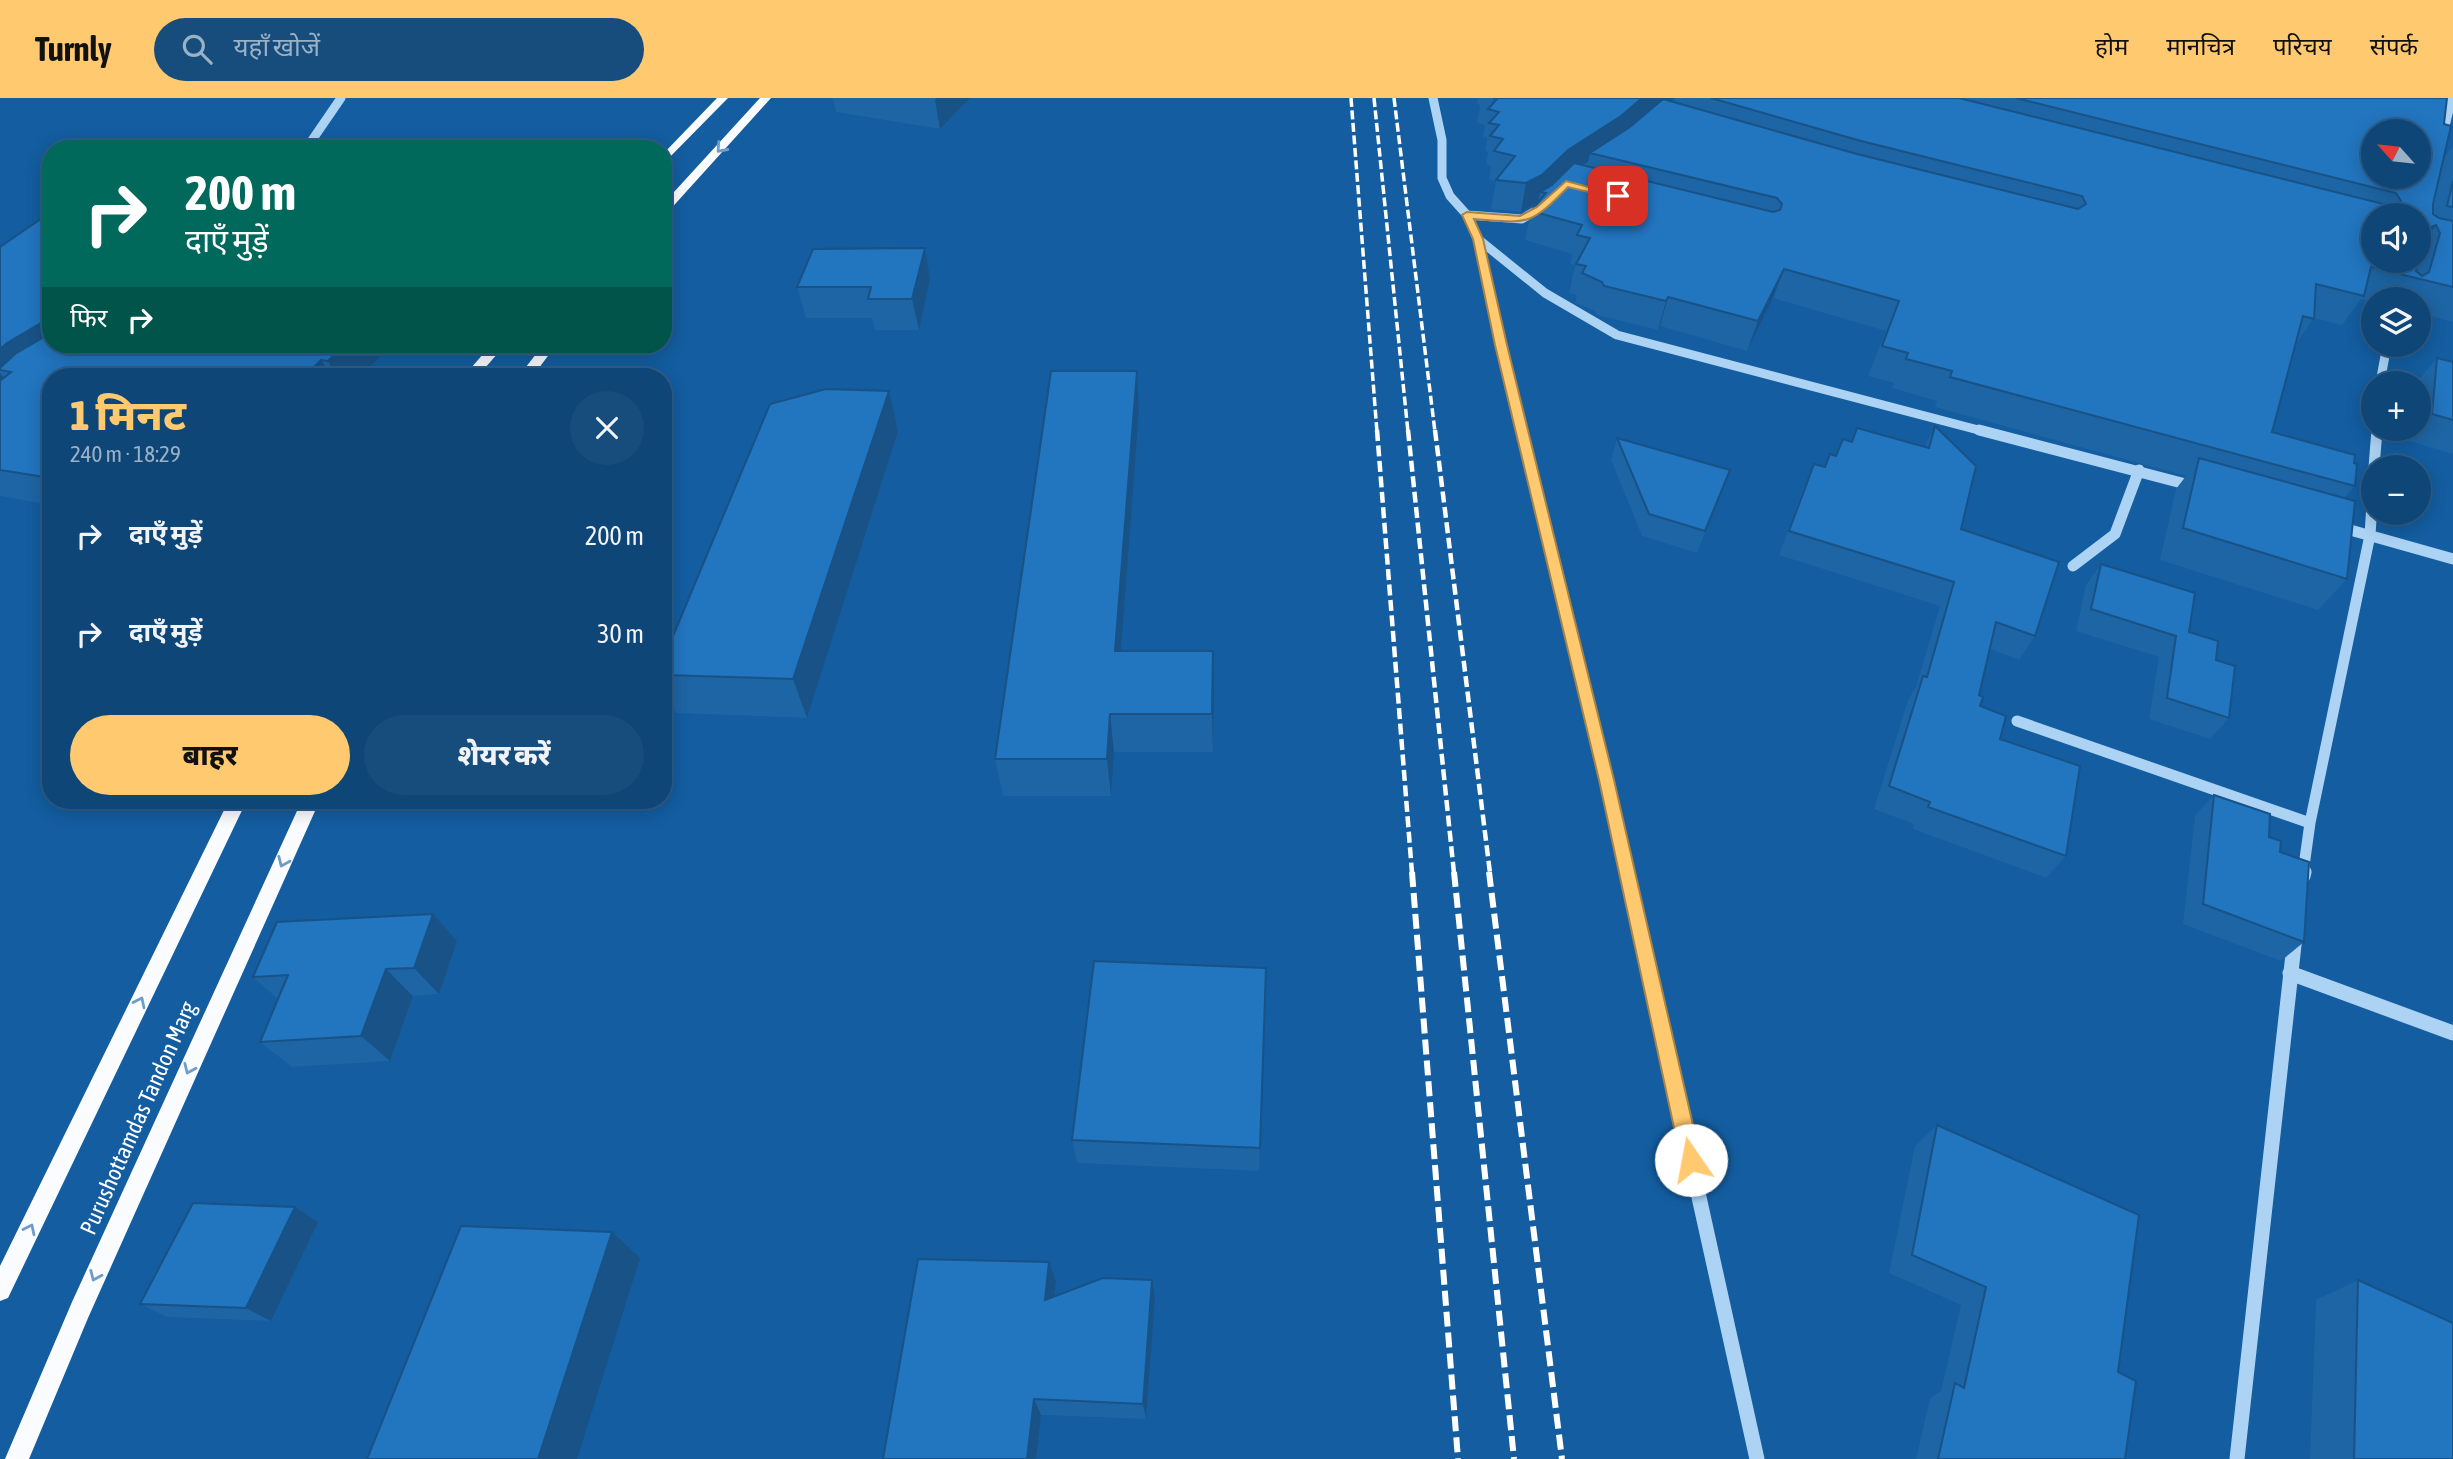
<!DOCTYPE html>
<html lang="hi">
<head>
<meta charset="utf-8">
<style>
	:root { --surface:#0e4678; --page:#174d7d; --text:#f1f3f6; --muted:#9bb1c6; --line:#2e5e8a; --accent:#ffc970 }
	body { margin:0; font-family:"Asap Condensed","Noto Sans Devanagari",sans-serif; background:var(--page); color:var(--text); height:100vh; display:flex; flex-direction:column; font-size:26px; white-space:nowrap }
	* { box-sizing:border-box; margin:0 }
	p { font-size:23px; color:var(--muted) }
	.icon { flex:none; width:38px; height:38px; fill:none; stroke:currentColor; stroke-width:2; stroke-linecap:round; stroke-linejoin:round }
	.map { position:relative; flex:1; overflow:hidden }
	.panel { position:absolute; left:42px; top:270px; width:630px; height:441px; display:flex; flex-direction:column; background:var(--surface); border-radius:28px; box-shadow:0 4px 18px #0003,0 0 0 2px var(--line) }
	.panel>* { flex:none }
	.guide { position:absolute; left:42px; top:42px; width:630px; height:214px; border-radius:28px; box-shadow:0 4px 18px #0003,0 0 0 2px var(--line); background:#00695c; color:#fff; overflow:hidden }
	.needle { width:46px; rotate:297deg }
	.controls { position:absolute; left:2361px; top:21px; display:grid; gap:14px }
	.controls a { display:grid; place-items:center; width:70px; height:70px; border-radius:50%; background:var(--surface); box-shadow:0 4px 18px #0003,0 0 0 2px var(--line); font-size:35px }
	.pin { position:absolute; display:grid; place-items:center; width:60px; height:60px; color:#fff; margin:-30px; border-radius:14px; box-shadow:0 4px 10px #0006 }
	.me { position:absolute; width:77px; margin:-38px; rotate:348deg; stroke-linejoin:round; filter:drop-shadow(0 0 5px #0008) }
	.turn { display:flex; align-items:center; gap:24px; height:147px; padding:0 28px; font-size:32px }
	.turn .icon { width:91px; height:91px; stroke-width:2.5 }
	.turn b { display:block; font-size:49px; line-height:60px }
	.then { display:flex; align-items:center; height:66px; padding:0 28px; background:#0003; gap:14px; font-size:26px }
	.round { display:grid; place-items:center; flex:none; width:74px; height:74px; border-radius:37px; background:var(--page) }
	.headline { display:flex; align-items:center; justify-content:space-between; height:119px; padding:0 28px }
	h1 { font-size:42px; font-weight:800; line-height:52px; color:var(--accent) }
	.button { display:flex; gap:14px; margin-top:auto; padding:14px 28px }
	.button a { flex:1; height:80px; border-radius:42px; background:var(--accent); color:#111; font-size:28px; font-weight:800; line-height:80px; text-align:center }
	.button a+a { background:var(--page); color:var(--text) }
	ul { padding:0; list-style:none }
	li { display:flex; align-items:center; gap:21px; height:98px; padding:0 28px }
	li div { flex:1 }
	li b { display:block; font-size:26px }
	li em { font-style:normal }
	header { display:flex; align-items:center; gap:42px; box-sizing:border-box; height:98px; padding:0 35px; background:var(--accent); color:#111 }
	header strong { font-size:33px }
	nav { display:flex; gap:38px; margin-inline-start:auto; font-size:24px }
	.search { width:490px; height:63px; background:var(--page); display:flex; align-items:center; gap:18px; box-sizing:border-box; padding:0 24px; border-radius:38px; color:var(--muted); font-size:26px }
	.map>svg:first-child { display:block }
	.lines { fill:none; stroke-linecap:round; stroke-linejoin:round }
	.minor-far2 { stroke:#acd3f4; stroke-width:9 }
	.minor-far1 { stroke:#acd3f4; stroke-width:11 }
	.minor { stroke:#acd3f4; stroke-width:15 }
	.major { fill:#fafcff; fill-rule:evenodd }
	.rail-far2 { stroke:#fff; stroke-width:3.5; stroke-dasharray:9 3.5; stroke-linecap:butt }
	.rail-far1 { stroke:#fff; stroke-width:4.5; stroke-dasharray:11 4.5; stroke-linecap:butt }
	.rail { stroke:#fff; stroke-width:6; stroke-dasharray:15 6; stroke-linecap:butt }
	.wall { fill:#1d65a4 }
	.shaded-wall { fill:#185286 }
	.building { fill:#2275bf; stroke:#185286; stroke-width:2; fill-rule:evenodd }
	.oneway { stroke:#6f9dc6 }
	.route { fill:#ffc970; stroke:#a68349; stroke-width:2 }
	.labels { text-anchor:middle; stroke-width:7; stroke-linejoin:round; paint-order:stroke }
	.near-street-label { font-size:23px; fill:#fff; stroke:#135da0 }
</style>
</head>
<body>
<header>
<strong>Turnly</strong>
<div class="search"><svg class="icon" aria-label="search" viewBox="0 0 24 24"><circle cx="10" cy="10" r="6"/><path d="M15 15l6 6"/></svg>यहाँ खोजें</div>
<nav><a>होम</a><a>मानचित्र</a><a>परिचय</a><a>संपर्क</a></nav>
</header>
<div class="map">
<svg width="2453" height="1361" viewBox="0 0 2453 1361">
	<rect width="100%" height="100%" fill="#135da0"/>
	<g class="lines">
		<path class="minor-far2" d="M1433 0 1442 42V80L1450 98 1467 117 1478 141 1523 334
			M2442 40 2452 0
			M306 51 341 0
			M1467 117 1522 121 1544 108
			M1478 141 1545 195 1617 237 1986 334
			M2380 285 2387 247"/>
		<path class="minor-far1" d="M1522 332 1628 775
			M1979 332 2197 389
			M2374 369 2377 332
			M2336 428 2453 461
			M2073 468 2115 436 2139 372
			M2017 623 2310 725
			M2303 775 2310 725 2370 437 2373 390"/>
		<path class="minor" d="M1627 774 1757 1361
			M2303 778 2304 774
			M2290 875 2453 935
			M2237 1361 2295 838"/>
		<path class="major" d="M717 0H728L663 66V56Z
			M760 0H771L667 115 663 116V106Z
			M491 247H505L478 278H464Z
			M543 247H556L533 278H519Z
			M229 702H247L8 1200 0 1203V1168Z
			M302 702H320L88 1220 29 1361H5L72 1204Z"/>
		<path class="rail-far2" d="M1351 0 1377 334
			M1374 0 1408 334
			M1394 0 1435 334"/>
		<path class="rail-far1" d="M1377 332 1412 775
			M1408 332 1454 775
			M1435 332 1490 775"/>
		<path class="rail" d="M1412 774 1458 1361
			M1454 774 1514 1361
			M1489 774 1562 1361"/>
	</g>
	<path class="wall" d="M833 0H970L940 31 836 14Z
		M1478 0H1675L1670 3 1674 4 1675 0H2447L2444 26V59L2453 48V224L2418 215V201H2373V204L2361 201 2342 227 2314 220 2295 247 2272 334 2354 365 2355 388 2344 400 2347 481 2318 512 2160 462 2176 391 2186 378 1935 309 1937 303 1892 290 1894 285 1868 278 1886 233 1773 200 1747 253 1660 228 1658 232 1597 217 1595 213 1575 205 1577 197 1569 195 1575 167 1570 166 1572 156 1525 142 1531 113 1538 104 1521 114 1491 111 1496 83 1489 82 1491 68 1486 66 1488 54 1485 53 1487 40 1483 39 1485 27 1477 25 1480 7 1477 6Z
		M0 149 51 247H392L361 278H51V407L0 398Z
		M925 150 930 181 919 232H875L872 220H806L797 189Z
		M2437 260 2453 264V356L2409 343 2410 331H2418V285H2416Z
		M1137 273 1139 313 1121 553 1214 592 1213 654H1114L1111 698H1003L995 661Z
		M889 293 898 333 807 620 676 615 663 589V562Z
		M1935 328 1961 431 2035 538 2019 562 1990 551 1979 597 1980 608 2000 641 2066 758 2046 780 1913 731 1914 726 1874 711 1908 602 1916 589 1940 508 1779 457 1803 391 1814 366 1825 369 1835 358 1843 341 1851 343 1857 330 1925 348Z
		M1617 340 1730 372 1697 455 1642 438 1611 362Z
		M2101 466 2189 534 2216 562 2229 620 2210 641 2149 621 2159 559 2076 533 2086 487Z
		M2214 697 2269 739 2280 754 2304 844 2281 863 2183 826 2195 717Z
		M433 816 457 843 439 896 413 898 390 963 292 969 260 944 278 901 253 879Z
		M1266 870 1259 1073 1077 1065 1072 1042Z
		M1937 1027 2118 1274 2125 1361H1916L1930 1300 1941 1293 1961 1207 1889 1175 1915 1048Z
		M295 1109 318 1124 271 1223 167 1219 140 1206Z
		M2358 1182 2453 1361H2310L2316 1202Z
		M1056 1183 1054 1199 1155 1200 1146 1321 1041 1317 1036 1361H883Z"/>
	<path class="shaded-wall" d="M937 0H970L940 31 935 2Z
		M1642 0H1675L1650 15 1615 46 1590 55 1588 64 1562 80 1546 95 1540 94 1538 104 1521 114 1526 85 1568 52Z
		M2436 127 2418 150 2427 131Z
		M925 150 930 181 919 232 912 201Z
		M1784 171 1773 200 1747 253 1758 223Z
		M1668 199 1660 228 1658 232 1666 203Z
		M51 219V247L11 274 0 272V251L7 245Z
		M344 247H392L361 278H337L328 263Z
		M321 262 331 278H305Z
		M1137 273 1139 313 1118 592 1115 553Z
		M0 275 15 292H0Z
		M889 293 898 333 807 620 793 581Z
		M1213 553 1214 592 1213 654 1212 616Z
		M1110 616 1114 654 1111 698 1107 661Z
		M433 816 457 843 439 896 414 870Z
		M386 871 413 898 390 963 361 938Z
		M295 1109 318 1124 271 1223 246 1210Z
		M612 1134 640 1160 577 1361H538Z
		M1049 1164 1056 1183 1052 1220 1045 1202Z
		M1152 1182 1155 1200 1146 1321 1143 1306Z
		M1034 1301 1041 1317 1036 1361H1027Z"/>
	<path class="building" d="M1493 0H1642L1621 18 1568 52 1542 77 1526 85 1496 82 1515 58 1494 53 1503 41 1490 38 1499 27 1489 25 1499 14 1488 11 1497 1Z
		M1711 0H1959L2395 109 2401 103 2396 95 2016 0H2447L2444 26 2451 28 2433 106V116L2439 120 2453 123V189L2371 169 2364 198 2316 186 2314 221 2303 218 2272 334 2355 357 2354 365 2357 366 2355 388 1950 279 1952 273 1906 261 1908 255 1882 248 1899 203 1784 171 1758 223 1668 199 1666 203 1604 188 1602 184 1582 175 1586 168 1576 166 1590 140 1577 137 1582 127 1531 113 1546 95 1540 94 1552 87 1574 65 1773 114 1780 112 1782 106 1777 100 1590 55 1630 29 1663 1 1857 56 2078 111 2086 106 2082 98 1861 43ZM2373 33H2418V79H2373ZM2373 117H2418V162L2427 131 2436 127 2440 135 2429 174 2422 178 2416 173 2418 163H2373Z
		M2453 83V109L2447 108Z
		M51 114V219L7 245 0 251V149Z
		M925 150 912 201H868L871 189H797L813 151Z
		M51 235V247H344L328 263 321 262 305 278H51V380L0 372V283L11 274 0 272V270L15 256Z
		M2437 260 2453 264V322L2432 316Z
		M1051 273H1137L1115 553H1213L1212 616H1110L1107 661H995Z
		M826 291 889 293 793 581 663 577V562L770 306Z
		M1935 328 1976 368 1961 431 2059 464 2035 538 1996 524 1979 597 1983 599 1980 608 2006 618 2000 641 2080 668 2066 758 1928 709 1930 704 1889 688 1923 578 1927 579 1954 484 1789 433 1814 366 1825 369 1830 356 1836 358 1843 341 1852 344 1857 330 1929 350Z
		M1617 340 1730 372 1705 433 1649 416Z
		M2199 360 2355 403 2347 481 2183 430Z
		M2101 466 2195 495 2189 534 2218 543 2216 562 2235 568 2229 620 2167 600 2176 538 2091 511Z
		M2214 697 2270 716 2269 739 2281 743 2280 754 2309 764 2304 844 2203 806Z
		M433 816 414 870 386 871 361 938 260 944 288 877 253 879 277 824Z
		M1094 863 1266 870 1260 1050 1072 1042Z
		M1937 1027 2139 1117 2118 1274 2136 1283 2125 1361H1938L1955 1285 1964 1290 1986 1189 1912 1157Z
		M193 1105 295 1109 246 1210 140 1206Z
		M461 1128 612 1134 538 1361H367Z
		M918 1161 1049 1164 1045 1202 1103 1180 1152 1182 1143 1306 1034 1301 1027 1361H883Z
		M2358 1182 2453 1225V1361H2354Z"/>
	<defs><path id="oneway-chevron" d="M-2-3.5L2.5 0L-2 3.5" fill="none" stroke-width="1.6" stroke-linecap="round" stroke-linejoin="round" transform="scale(1.75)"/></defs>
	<g class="oneway">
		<use href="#oneway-chevron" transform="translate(721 50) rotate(132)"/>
		<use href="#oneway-chevron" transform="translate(283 764) rotate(114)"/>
		<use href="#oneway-chevron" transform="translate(140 904) rotate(-64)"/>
		<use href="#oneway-chevron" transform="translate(189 971) rotate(114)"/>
		<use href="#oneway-chevron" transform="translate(30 1131) rotate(-64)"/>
		<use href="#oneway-chevron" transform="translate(95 1178) rotate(114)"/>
	</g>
	<path class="route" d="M1566 83 1623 98 1618 101 1568 89C1529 129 1528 125 1474 121L1483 141 1507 247 1614 682 1701 1062 1698 1069 1691 1072 1684 1069 1681 1062 1599 682 1495 247 1473 141 1462 117 1467 114 1520 118 1537 109Z"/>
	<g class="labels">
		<g class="near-street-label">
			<text transform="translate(138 1020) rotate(-66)" y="8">Purushottamdas Tandon Marg</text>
		</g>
	</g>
</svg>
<div class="controls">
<a><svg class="needle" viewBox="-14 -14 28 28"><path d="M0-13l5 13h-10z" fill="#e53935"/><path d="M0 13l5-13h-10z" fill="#9bb1c6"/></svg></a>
<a><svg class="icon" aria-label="sound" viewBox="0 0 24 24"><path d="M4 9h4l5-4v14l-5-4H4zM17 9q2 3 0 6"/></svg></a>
<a><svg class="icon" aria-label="layers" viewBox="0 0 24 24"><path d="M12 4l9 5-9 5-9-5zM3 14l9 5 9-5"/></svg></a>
<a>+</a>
<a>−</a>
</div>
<div class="pin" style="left:1618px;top:98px;background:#d93025"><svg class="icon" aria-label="arrive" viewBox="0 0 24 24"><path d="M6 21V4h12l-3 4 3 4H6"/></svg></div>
<svg class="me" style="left:1691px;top:1062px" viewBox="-20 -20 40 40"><circle r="19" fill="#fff"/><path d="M0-13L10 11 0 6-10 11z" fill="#ffc970"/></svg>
<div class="guide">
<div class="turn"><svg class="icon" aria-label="right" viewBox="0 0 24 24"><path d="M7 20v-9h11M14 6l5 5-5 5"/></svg><div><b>200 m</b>दाएँ मुड़ें</div></div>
<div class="then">फिर<svg class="icon" aria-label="right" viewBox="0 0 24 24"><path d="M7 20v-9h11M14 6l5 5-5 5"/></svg></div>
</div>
<section class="panel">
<div class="headline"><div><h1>1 मिनट</h1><p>240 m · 18:29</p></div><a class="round"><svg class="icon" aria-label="close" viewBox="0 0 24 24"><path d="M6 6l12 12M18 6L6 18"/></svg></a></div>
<ul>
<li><svg class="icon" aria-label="right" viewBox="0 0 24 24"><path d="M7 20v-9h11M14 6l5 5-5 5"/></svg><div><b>दाएँ मुड़ें</b></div><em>200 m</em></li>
<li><svg class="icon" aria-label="right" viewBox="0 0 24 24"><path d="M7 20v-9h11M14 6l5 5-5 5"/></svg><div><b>दाएँ मुड़ें</b></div><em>30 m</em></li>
</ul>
<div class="button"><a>बाहर</a><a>शेयर करें</a></div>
</section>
</div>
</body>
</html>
